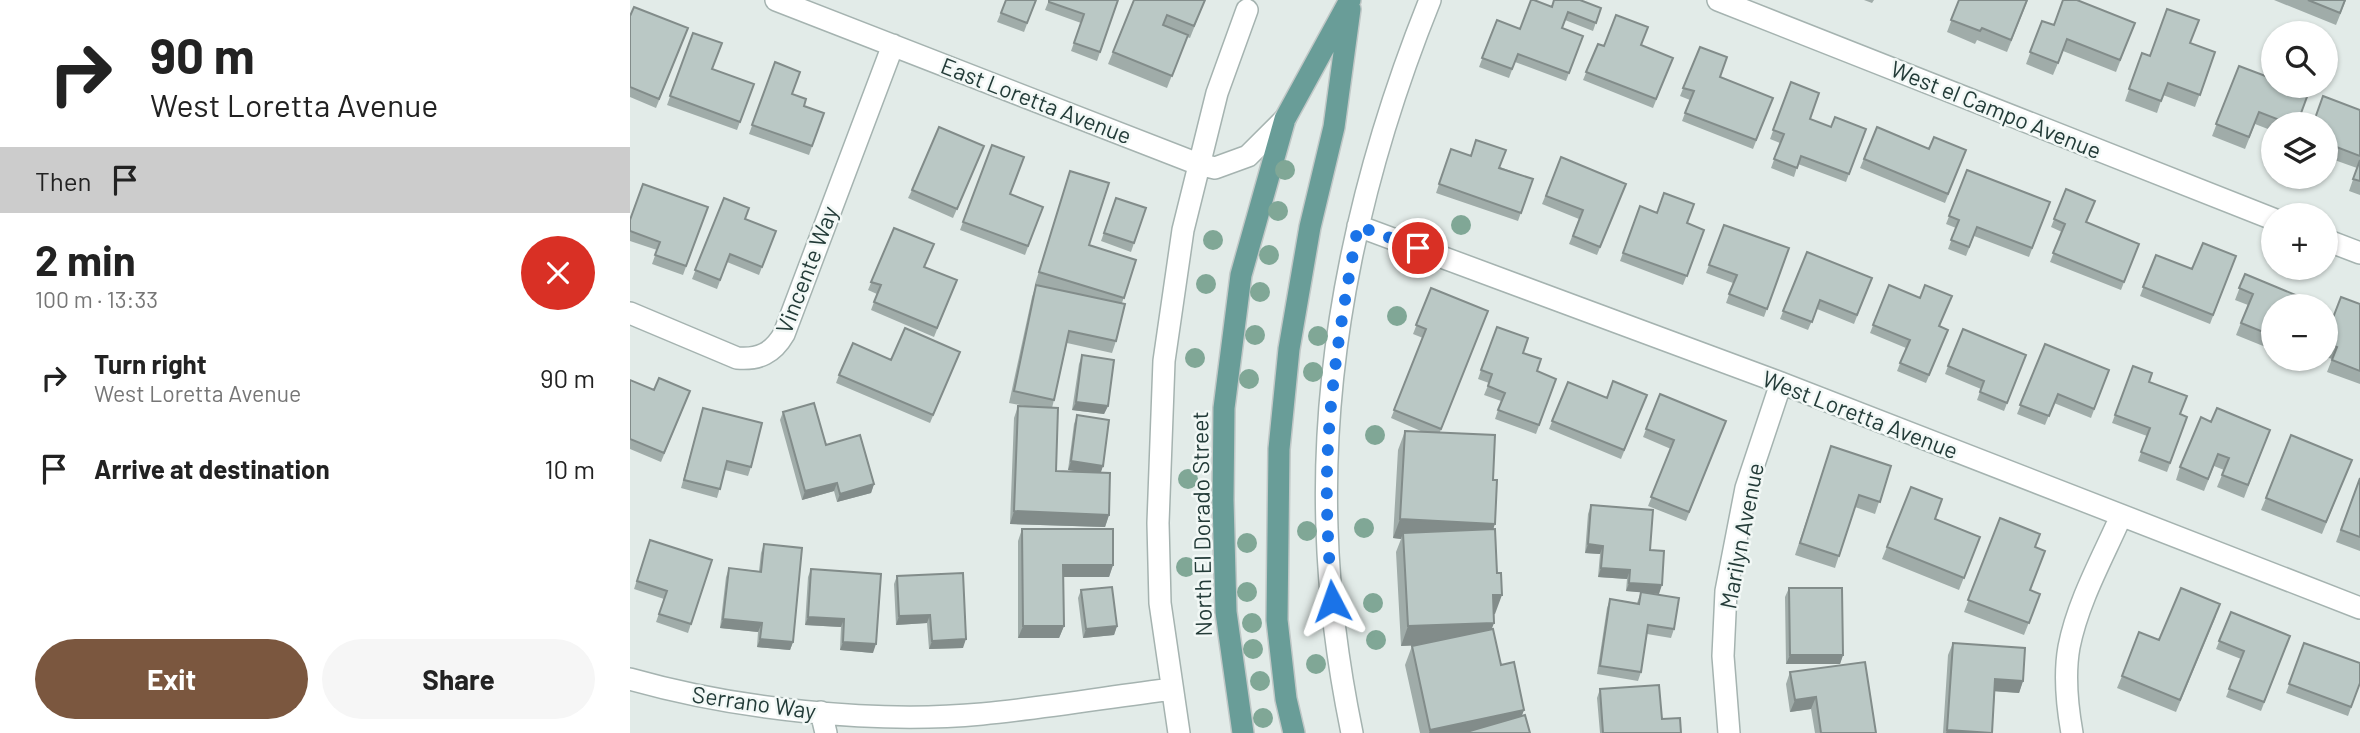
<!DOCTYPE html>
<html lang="en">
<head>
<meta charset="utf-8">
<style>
	:root { --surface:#fff; --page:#f6f6f6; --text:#222; --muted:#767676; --accent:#7b573f }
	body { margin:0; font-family:Barlow,sans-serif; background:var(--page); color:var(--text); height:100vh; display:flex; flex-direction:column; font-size:26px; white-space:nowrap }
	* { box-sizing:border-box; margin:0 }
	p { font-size:23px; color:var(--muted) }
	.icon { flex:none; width:38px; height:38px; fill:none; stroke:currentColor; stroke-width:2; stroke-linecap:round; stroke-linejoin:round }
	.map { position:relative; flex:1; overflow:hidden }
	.panel { display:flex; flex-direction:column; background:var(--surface); width:630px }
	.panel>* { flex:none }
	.guide { background:#fff; color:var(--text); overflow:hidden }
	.tools { position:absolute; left:1631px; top:21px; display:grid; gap:14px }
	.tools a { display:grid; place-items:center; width:77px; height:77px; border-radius:50%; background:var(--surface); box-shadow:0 2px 5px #0004; font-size:35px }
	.pin { position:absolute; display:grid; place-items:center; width:60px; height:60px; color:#fff; margin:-30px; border:4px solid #fff; border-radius:50%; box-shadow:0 2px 7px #0007 }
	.me { position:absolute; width:77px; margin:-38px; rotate:356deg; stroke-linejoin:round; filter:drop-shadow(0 0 5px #0008) }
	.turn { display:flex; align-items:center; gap:24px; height:147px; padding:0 35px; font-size:32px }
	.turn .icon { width:91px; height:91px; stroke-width:2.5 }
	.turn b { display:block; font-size:49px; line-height:60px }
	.then { display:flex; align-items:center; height:66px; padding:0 35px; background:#0003; gap:14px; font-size:26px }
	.round { display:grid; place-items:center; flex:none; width:74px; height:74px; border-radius:37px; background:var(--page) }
	.headline { display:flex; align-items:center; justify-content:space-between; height:119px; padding:0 35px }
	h1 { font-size:42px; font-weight:700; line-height:52px }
	.cta { display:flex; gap:14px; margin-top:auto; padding:14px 35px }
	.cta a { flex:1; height:80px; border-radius:42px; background:var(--accent); color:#fff; font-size:28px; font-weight:700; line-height:80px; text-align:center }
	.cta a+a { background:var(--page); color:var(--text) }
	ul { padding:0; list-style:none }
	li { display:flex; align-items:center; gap:21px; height:91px; padding:0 35px }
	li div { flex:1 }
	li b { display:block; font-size:26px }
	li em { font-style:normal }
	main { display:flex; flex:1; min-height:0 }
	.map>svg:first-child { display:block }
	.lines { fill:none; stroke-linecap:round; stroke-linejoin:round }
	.minor-casing { stroke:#a5b3b0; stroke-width:24 }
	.major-casing { stroke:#c1c8c7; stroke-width:24 }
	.minor { stroke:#fff; stroke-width:21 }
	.major { stroke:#699d98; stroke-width:21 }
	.tree { fill:#80a796 }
	.wall { fill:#a0aca9 }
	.shaded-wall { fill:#828c8a }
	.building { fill:#bac8c5; stroke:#828c8a; stroke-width:2 }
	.route { stroke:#1a73e8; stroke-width:12; stroke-dasharray:0 21.6 }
	.labels { text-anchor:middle; stroke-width:5; stroke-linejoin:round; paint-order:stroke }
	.street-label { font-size:23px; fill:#233b38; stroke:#f2f8f6 }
</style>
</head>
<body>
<main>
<section class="panel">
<div class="guide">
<div class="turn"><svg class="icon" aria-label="right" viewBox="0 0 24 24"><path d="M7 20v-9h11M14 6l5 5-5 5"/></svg><div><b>90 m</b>West Loretta Avenue</div></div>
<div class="then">Then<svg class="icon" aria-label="arrive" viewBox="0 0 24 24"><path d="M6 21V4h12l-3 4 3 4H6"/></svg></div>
</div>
<div class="headline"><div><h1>2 min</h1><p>100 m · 13:33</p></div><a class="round" style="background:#d93025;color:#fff"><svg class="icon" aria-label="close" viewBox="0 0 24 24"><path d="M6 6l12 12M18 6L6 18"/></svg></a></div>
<ul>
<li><svg class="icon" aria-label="right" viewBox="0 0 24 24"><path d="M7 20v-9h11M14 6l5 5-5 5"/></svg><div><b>Turn right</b><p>West Loretta Avenue</p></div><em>90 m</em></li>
<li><svg class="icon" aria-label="arrive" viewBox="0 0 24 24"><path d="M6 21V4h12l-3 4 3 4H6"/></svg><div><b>Arrive at destination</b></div><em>10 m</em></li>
</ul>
<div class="cta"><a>Exit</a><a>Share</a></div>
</section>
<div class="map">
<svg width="1730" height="733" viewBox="0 0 1730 733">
	<rect width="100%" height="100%" fill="#e2ebe8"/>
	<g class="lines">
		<g class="minor-casing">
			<path id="minor" d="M146 0 568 164 585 168 618 156 655 119
				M1088 0 1643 219
				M728 226 1151 383 1730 608
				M1696 240 1730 253
				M0 313 107 358C129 360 143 353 154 334L263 45
				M0 679C106 709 242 724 352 714 415 708 479 697 542 689
				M191 712 196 733
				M549 733 530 603 528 523 534 361 553 230 587 93 617 10
				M722 733C708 665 699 597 697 528 691 348 733 166 800 0
				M1099 733 1093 656 1096 591 1116 488 1151 383
				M1442 733C1437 705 1434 675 1439 647 1448 601 1473 557 1491 516"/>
		</g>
		<g class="major-casing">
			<path id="major" d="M613 733 596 612 593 500 594 408 611 275 655 119 720 0
				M664 733 656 699 647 620 649 449 659 349 680 227 704 127 720 9"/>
		</g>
		<use href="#minor" class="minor"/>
		<use href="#major" class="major"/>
	</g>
	<g class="tree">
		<circle cx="655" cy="170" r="10"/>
		<circle cx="648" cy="211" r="10"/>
		<circle cx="831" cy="225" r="10"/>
		<circle cx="583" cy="240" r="10"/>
		<circle cx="639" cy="255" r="10"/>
		<circle cx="576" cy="284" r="10"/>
		<circle cx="630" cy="292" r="10"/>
		<circle cx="767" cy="316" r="10"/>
		<circle cx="625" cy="335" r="10"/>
		<circle cx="688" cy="336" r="10"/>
		<circle cx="565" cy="358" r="10"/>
		<circle cx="683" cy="372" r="10"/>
		<circle cx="619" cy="379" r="10"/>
		<circle cx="745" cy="435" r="10"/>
		<circle cx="558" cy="479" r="10"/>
		<circle cx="734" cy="528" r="10"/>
		<circle cx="677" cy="531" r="10"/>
		<circle cx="617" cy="543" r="10"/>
		<circle cx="556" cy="567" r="10"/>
		<circle cx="617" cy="592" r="10"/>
		<circle cx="743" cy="603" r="10"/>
		<circle cx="622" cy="623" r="10"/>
		<circle cx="746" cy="640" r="10"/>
		<circle cx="623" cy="649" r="10"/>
		<circle cx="686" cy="664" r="10"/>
		<circle cx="630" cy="681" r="10"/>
		<circle cx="633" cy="718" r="10"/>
	</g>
	<path class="wall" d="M376 0H406L394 32 367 22Z
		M419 0H488L467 61 441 51 451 23 415 10Z
		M504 0H575L560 38 557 37 537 88 478 64Z
		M1234 0H1244L1242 3Z
		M1329 0H1398L1377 52 1347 40 1345 44 1317 32Z
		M1644 0H1716L1706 25Z
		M922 7 971 8 963 31 935 20 932 28 953 36 936 81 885 62 879 78 849 67 867 20 890 29Z
		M0 16 58 28 26 108 0 97Z
		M1412 21 1424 25 1505 23 1486 72 1433 51 1423 75 1396 64Z
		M63 33 82 69 124 84 107 130 37 105Z
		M1560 43 1585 52 1565 107 1533 95 1527 113 1495 101 1512 53 1520 56Z
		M968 44 974 46 1011 45 1043 58 1023 108 953 80Z
		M1070 47 1090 77 1143 98 1123 149 1052 121 1060 100 1050 96Z
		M145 62 162 94 174 106 194 113 179 155 119 134Z
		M1609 66 1667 124H1643V131L1625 124 1615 149 1582 136Z
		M1161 82 1180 119 1201 127 1236 129 1216 182 1168 164 1164 177 1141 168 1150 143 1140 139Z
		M1730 110V195L1719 191 1727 168 1696 157V124Z
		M1247 127 1299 149 1336 150 1315 203 1230 168Z
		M362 145 380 194 413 207 395 255 330 230Z
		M821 149 903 179 888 221 806 193Z
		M351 154 323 218 278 198 282 190Z
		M931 157 996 184 967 255 939 244 949 219 912 204Z
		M1337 170 1420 202 1399 257 1344 236 1336 256 1318 249 1326 228 1316 224Z
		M440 171 459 245 506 260 492 303 486 341 482 353 437 343 424 400 422 408 426 471 452 472 438 470 444 424 447 415 473 466 470 473 479 515 475 527 380 524 384 418 388 406H395L379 403 402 297 406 285 411 286 405 284Z
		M1436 189 1456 223 1509 244 1491 290 1420 262 1432 232 1421 227Z
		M94 198 115 219 146 231 129 275 97 262 87 289 62 279Z
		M486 198 516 208 501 252 471 241Z
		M1010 206 1074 230 1053 285 990 261Z
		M78 207 53 275 22 264 27 250 0 241V220Z
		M1094 225 1159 248 1134 317 1096 303 1103 283 1076 273Z
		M264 228 295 267 327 280 304 337 241 310 247 294 238 290Z
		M1177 252 1242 278 1224 324 1187 309 1178 330 1150 319Z
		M1526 255 1562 269 1606 256 1580 324 1510 296Z
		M1615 274 1643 306V350L1606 335 1618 305 1605 300Z
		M1259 285 1310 327 1315 338 1296 383 1267 371 1276 348 1240 333Z
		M801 288 858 311 810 432 863 480 865 614H863L861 629 871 665 894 710 891 716 900 733H790L775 665 782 646 786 645 771 646 766 552 771 539 763 538 768 450 775 431 793 432 761 418 793 338 783 334Z
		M1730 304V384L1697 372 1702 359 1696 357V336Z
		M1415 344 1479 370 1461 418 1424 403 1415 425 1387 414Z
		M330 352 300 423 206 383 209 375 261 360Z
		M893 353 907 371 926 379 906 434 865 419 871 401 854 395 859 383 848 379 851 370Z
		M452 355 478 406 474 414 442 410 449 364Z
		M1396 355 1374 411 1347 400 1351 389 1315 374 1318 366Z
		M1664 359H1677L1675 363Z
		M1503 366 1550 414 1557 417 1537 472 1508 461 1517 436 1482 423Z
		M0 380 24 390 57 399 31 462 0 449Z
		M938 382 977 398 1017 395 991 459 919 429Z
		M1030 394 1096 421 1056 521 1018 506 1041 449 1013 437Z
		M73 408 121 467 118 476 95 470 87 498 51 488Z
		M153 412 244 484 241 493 207 502 204 491 172 500 150 420Z
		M1640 430 1614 498 1587 487 1594 470 1584 466 1574 491 1546 480 1550 467Z
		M1197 458 1261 466 1245 514 1225 507 1205 568 1165 555Z
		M1722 460 1692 534 1631 510 1636 498Z
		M1730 478V551L1706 542Z
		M1281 487 1305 519 1350 537 1329 590 1252 559Z
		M961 505 1020 550 1029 594 1012 592 1044 629 1041 638 1017 634 1011 672 1008 681 967 674 977 608 980 599 1007 603 1011 592 996 591 997 579 968 577 970 554 955 553 958 514Z
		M1370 518 1405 547 1400 590 1410 594 1394 635 1334 612Z
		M392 529 483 565 479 577H434V626L429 638H388V541Z
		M20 540 82 560 58 633 26 622 34 599 4 589Z
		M134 544 163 642 160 650 127 647 128 632 90 628 96 577 99 568 129 571 131 553Z
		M181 569 243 653 210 650 211 627 175 625 178 577Z
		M267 576 333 648 299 649 297 623 266 625 264 584Z
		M1159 588 1213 655 1210 664H1156L1155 597Z
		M451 590 487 626 484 635 453 638 448 598Z
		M1601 612 1660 636 1631 711 1596 697 1611 659 1586 649Z
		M1586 616 1546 712 1487 688 1492 676 1529 640Z
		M1323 643 1393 681 1389 693 1365 691 1362 733H1313L1318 655Z
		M1674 643 1730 683 1718 716 1656 693Z
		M1160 672 1246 733H1185L1181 709 1160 712 1156 684Z
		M970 689 1032 719 1051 733H970L967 698Z"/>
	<path class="shaded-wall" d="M446 402 478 406 474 414 442 410Z
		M441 461 473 466 470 475 438 470Z
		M207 483 204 491 172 500 175 491Z
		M244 484 241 493 207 502 210 494Z
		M384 511 479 515 475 527 380 524Z
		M770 519 865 524 858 543 773 533 771 539 763 538Z
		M958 544 973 546 970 554 955 553Z
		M433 565H483L479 577H429Z
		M971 568 1000 570 997 579 968 577Z
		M999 583 1032 585 1029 594 996 591Z
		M863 595H872L865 614 856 615Z
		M300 615 297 623 266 625 269 616Z
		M178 617 214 619 211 627 175 625Z
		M93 619 132 623 128 632 90 628Z
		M864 623 857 642 771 646 778 626Z
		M393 626H434L429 638H388Z
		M487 626 484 635 453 638 456 629Z
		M130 639 163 642 160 650 127 647Z
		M336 639 333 648 299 649 302 641Z
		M213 642 246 644 243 653 210 650Z
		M1160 655H1213L1210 664H1156Z
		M1365 679 1393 681 1389 693 1361 691Z
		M1186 697 1181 709 1160 712 1165 700Z
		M894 710 887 729 868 733H799L800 730Z
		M1317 730 1356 733H1316Z"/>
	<path class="building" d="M376 0H406L397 23 371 13Z
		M419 0H488L470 52 444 43 454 14 419 2Z
		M504 0H575L564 26 537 15 533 25 558 35 542 76 483 52Z
		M901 0H904L922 7 924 0H950L971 8 966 23 938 12 932 28 953 36 939 73 888 54 882 69 852 58 867 20 890 29Z
		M1329 0H1397L1381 40 1352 28 1350 31 1321 20Z
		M1433 0H1447L1505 23 1490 60 1437 39 1428 63 1400 52 1412 21 1424 25Z
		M1678 0H1715L1710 13Z
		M4 7 58 28 29 99 0 87V16Z
		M1537 9 1569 20 1560 43 1585 52 1570 95 1538 83 1531 101 1499 89 1512 53 1520 56Z
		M986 15 1018 27 1011 45 1043 58 1026 99 956 72 968 44 974 46Z
		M63 33 92 43 82 69 124 84 110 122 40 96Z
		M1070 47 1097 57 1090 77 1143 98 1126 140 1055 113 1064 91 1053 88Z
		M145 62 170 72 162 94 176 99 174 106 194 113 182 146 122 125Z
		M1609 66 1638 77 1643 66V86H1659L1678 94 1667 124H1660L1629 112 1619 137 1586 124Z
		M1161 82 1189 93 1180 119 1201 127 1205 117 1236 129 1219 174 1171 156 1167 168 1144 159 1154 134 1143 130Z
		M1693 96 1730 110V156L1696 143V124H1683Z
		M309 127 354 146 327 209 282 190Z
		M1247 127 1299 149 1304 137 1336 150 1318 194 1234 159Z
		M846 140 876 150 869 168 903 179 891 213 809 184 821 149 841 156Z
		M362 145 394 157 380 194 413 207 398 246 333 222Z
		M931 157 996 184 970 247 943 236 953 210 916 196Z
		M1730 160V181L1723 179Z
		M1337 170 1420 202 1402 248 1347 227 1339 247 1321 240 1329 220 1319 216Z
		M440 171 479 183 459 245 506 260 494 298 409 272Z
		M13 184 78 207 56 266 25 255 30 242 0 231V220Z
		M1436 189 1465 201 1456 222 1509 244 1494 282 1423 253 1435 224 1424 219Z
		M1034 193 1064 204 1057 223 1074 230 1057 276 993 253 1010 206 1027 213Z
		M94 198 119 208 115 219 146 231 132 267 100 254 90 280 65 270Z
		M486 198 516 208 504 243 474 233Z
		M1094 225 1159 248 1137 309 1099 294 1107 275 1079 265Z
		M264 228 304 244 294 267 327 280 307 328 244 302 251 285 241 282Z
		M1573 243 1606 256 1583 315 1513 287 1526 255 1562 269Z
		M1177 252 1242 278 1227 315 1190 300 1182 322 1153 311Z
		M1615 274 1692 306H1643V336L1611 323 1623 294 1609 288Z
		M406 285 495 304 486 341 439 331 424 400 384 391Z
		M1259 285 1290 298 1295 285 1322 296 1309 326 1318 330 1299 375 1270 363 1280 340 1243 325Z
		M801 288 858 311 811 429 764 410 796 329 786 325Z
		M1711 297 1730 304V371L1702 360 1707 347 1696 343V336Z
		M867 327 898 338 893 353 911 359 907 371 926 379 909 425 868 410 875 393 858 386 862 374 851 370Z
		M275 328 330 352 303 415 209 375 223 343 261 360Z
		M1333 329 1396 355 1377 403 1350 392 1354 381 1318 366Z
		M1415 344 1479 370 1464 409 1428 394 1419 416 1390 405Z
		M452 355 484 360 478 406 446 402Z
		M1503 366 1522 373 1519 382 1557 396 1550 414 1557 417 1540 463 1511 452 1520 428 1485 415Z
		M29 378 60 391 34 453 0 439V380L24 390Z
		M983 381 1017 395 994 450 922 421 938 382 977 398Z
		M1030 394 1096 421 1059 512 1021 497 1044 440 1016 429Z
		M184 403 196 445 230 435 244 484 210 494 207 483 175 491 153 412Z
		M388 406 428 408 426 471 480 473 479 515 384 511Z
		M73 408 132 423 121 467 97 461 90 489 54 480Z
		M1587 408 1640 430 1618 485 1592 475 1599 458 1588 454 1578 479 1550 467 1571 417 1581 422Z
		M447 415 479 420 473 466 441 461Z
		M775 431 865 435 863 480H867L865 524 770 519Z
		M1661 435 1722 460 1696 522 1636 498Z
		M1201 446 1261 466 1250 502 1229 495 1209 556 1170 543Z
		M1730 478V537L1711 530Z
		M1281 487 1312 499 1305 519 1350 537 1334 578 1257 547Z
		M961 505 1023 510 1020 550 1034 551 1032 585 999 583 1000 570 971 568 973 546 958 544Z
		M1370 518 1410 534 1405 547 1415 551 1400 590 1410 594 1399 623 1338 600Z
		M392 529H483V565H433L434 626H393Z
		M865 529 867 573H871L872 595H863L864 623 778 626 773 533Z
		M20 540 82 560 61 624 29 614 37 591 7 581Z
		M134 544 172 548 163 642 130 639 132 623 93 619 99 568 131 572Z
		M181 569 251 574 246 644 213 642 214 619 178 617Z
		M333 573 336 639 302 641 300 615 269 616 267 576Z
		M482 587 487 626 456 629 451 590Z
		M1159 588H1212L1213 655H1160Z
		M1551 588 1590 604 1550 700 1492 676 1509 632 1529 640Z
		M1011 592 1049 598 1044 629 1018 625 1011 672 970 666 980 599 1009 604Z
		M1601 612 1660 636 1634 702 1599 689 1614 651 1589 641Z
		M863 629 871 665 884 662 894 710 800 730 782 646Z
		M1323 643 1395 648 1393 681 1365 679 1362 733 1317 730Z
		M1674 643 1730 663V683L1721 707 1659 684Z
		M1235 662 1246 733H1191L1186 697 1165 700 1160 672Z
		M1029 685 1032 719 1050 718 1051 733H973L970 689Z
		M895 715 900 733H833Z"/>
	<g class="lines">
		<path class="route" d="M702 601C699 558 696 515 697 472 699 389 713 308 728 226L788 248"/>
	</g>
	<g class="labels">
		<g class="street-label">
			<text transform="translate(406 101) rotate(21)" y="8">East Loretta Avenue</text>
			<text transform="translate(1366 110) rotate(22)" y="8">West el Campo Avenue</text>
			<text transform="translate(177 270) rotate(-69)" y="8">Vincente Way</text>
			<text transform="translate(1230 415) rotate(21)" y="8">West Loretta Avenue</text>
			<text transform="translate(572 524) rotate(-91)" y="8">North El Dorado Street</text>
			<text transform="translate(1112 536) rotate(-79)" y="8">Marilyn Avenue</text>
			<text transform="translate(124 703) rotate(8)" y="8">Serrano Way</text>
		</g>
	</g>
</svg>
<div class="tools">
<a><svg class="icon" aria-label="search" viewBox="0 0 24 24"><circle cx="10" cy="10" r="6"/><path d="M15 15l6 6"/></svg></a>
<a><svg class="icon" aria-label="layers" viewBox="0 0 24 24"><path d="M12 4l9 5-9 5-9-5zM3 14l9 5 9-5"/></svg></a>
<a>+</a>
<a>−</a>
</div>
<div class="pin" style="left:788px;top:248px;background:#d93025"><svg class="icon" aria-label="arrive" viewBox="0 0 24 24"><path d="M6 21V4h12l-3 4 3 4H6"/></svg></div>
<svg class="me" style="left:702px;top:601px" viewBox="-20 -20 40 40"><path d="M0-17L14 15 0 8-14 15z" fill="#1a73e8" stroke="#fff" stroke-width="4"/></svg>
</div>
</main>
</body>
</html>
